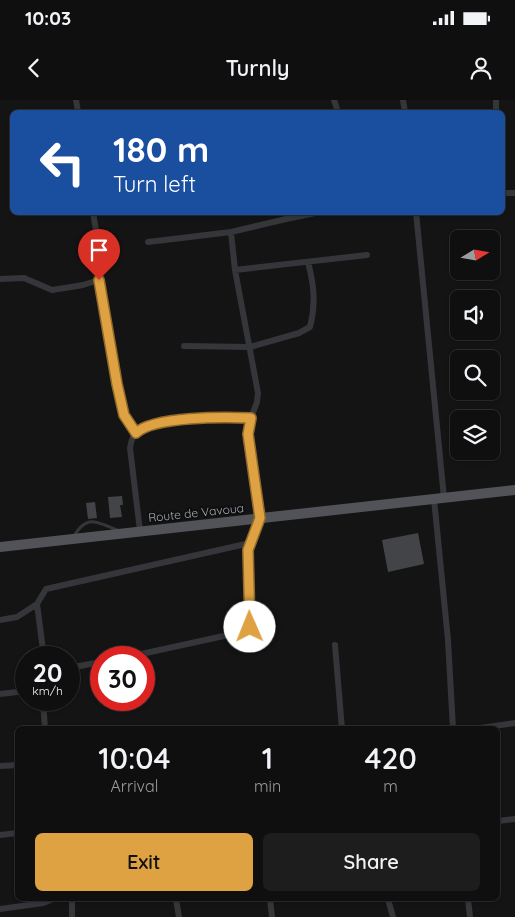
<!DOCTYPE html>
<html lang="en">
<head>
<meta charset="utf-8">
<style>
	:root { --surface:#0f0f10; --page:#1d1d1e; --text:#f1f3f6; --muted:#9b9c9f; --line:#2f2f30; --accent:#dfa242 }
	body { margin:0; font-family:Quicksand,sans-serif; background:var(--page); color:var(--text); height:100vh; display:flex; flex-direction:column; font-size:19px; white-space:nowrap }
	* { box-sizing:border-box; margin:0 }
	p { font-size:16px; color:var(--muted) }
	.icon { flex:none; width:28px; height:28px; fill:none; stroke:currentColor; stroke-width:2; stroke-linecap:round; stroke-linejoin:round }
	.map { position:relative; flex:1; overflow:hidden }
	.panel { position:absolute; left:15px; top:626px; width:485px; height:175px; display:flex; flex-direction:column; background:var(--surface); border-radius:8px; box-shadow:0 1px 4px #0004,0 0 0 1px var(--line) }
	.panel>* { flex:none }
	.top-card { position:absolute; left:10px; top:10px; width:495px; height:105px; border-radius:8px; box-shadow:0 1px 4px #0004,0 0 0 1px var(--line); background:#1a4fa0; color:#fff; overflow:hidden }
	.needle { width:32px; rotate:79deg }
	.buttons { position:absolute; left:450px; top:130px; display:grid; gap:10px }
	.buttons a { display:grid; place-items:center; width:50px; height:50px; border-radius:8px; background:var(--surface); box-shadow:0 1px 4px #0004,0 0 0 1px var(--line); font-size:25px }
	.speed { position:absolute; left:15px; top:546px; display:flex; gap:10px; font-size:25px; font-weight:700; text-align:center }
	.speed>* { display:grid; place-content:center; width:65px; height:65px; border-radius:50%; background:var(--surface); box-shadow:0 1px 4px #0004,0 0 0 1px var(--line); line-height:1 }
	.speed small { font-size:12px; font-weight:400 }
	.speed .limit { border:8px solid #d22; background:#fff; color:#111 }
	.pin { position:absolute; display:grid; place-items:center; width:42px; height:42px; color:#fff; margin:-51px -21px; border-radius:50% 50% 50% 0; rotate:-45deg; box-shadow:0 0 5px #0007 }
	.pin .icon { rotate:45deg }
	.me { position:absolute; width:55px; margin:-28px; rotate:359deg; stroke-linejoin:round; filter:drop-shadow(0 0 4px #0008) }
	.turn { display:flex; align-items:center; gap:18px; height:105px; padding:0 20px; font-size:22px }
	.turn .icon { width:65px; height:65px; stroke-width:2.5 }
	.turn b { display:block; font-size:35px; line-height:42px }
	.eta { display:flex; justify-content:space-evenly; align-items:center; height:85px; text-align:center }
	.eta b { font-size:30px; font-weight:600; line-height:35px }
	.cta { display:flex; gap:10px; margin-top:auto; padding:10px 20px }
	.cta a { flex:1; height:58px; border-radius:8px; background:var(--accent); color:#111; font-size:20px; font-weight:600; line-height:58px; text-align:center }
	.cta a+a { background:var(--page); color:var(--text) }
	.status { display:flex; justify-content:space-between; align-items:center; height:35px; padding:0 25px; background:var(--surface); direction:ltr }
	.status svg { height:14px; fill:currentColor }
	header { display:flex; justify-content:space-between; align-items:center; height:65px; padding:0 20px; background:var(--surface); font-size:22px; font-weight:600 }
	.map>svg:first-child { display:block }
	.building { fill:#434448 }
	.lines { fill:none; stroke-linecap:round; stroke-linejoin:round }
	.service { stroke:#35363a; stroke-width:3 }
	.minor { stroke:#35363a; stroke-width:6 }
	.primary { stroke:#515359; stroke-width:10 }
	.route-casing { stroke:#91692b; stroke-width:12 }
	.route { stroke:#dfa242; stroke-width:9 }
	.labels { text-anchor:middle; stroke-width:4; stroke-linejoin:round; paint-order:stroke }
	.street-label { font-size:12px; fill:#a7acb4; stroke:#0f0f10 }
</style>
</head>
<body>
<div class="status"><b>10:03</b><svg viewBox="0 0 49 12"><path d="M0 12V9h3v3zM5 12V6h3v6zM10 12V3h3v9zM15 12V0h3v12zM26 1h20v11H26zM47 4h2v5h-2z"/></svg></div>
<header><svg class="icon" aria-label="back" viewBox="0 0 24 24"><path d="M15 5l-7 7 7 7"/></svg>Turnly<svg class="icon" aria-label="person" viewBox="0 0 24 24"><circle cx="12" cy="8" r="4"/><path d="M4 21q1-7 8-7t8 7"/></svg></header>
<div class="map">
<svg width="515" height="817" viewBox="0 0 515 817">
	<rect width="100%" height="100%" fill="#141415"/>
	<path class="building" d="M122 396 123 405H120L122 417 110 418 108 397Z
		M95 402 97 418 88 419 86 403Z
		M418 433 424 464 388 472 382 440Z"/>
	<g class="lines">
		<path class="service" d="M74 436C88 413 98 423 117 430"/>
		<path class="minor" d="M76 0 78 12
			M334 0 338 12
			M403 0 405 12
			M496 0V12
			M502 93H515
			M93 112 99 150V180L113 269 124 315 136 333
			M416 112 444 398
			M148 142 231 132 286 119 320 112
			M235 170 367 155
			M0 179 24 178 52 190 83 185 99 180
			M184 246 250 247 299 233 310 227C316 204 314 185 308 162
			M434 399 448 540 453 629
			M140 431 130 348C131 340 134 332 141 328 159 317 228 317 251 318
			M0 520 17 517 37 504
			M335 545 342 629
			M44 558 37 504 46 489 250 443
			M123 558 242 532 248 530 250 527 248 450 260 418 249 334 251 318 257 302 258 293 235 170 231 132
			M69 568 101 562
			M0 594 26 591
			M43 600 45 629
			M473 629 515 623
			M0 666 18 665
			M498 721 515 719
			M0 735 18 733
			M176 799 179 817
			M270 799 272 817
			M388 799 393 817
			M468 799 470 817
			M0 809 43 803 53 799
			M72 817V799"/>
		<path class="primary" d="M0 447 515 390"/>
	</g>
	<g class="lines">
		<g class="route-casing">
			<path id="route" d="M99 180 117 284 124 315 136 333C154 316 225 317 251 318L248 334 260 418 248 450 250 527"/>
		</g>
		<use href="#route" class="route"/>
	</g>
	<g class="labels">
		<g class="street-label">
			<text transform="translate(196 413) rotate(-6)" y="4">Route de Vavoua</text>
		</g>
	</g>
</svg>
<div class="buttons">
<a><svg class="needle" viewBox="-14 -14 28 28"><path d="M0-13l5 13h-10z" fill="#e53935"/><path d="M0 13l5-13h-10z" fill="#9b9c9f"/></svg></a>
<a><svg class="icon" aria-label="sound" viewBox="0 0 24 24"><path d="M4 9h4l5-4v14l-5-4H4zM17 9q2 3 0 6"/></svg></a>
<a><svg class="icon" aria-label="search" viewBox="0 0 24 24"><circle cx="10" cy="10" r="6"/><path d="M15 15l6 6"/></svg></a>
<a><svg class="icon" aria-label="layers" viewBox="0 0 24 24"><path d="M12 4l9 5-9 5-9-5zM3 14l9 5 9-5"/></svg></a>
</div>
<div class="speed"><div>20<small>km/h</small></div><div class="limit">30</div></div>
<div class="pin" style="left:99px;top:180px;background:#d93025"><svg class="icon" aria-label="arrive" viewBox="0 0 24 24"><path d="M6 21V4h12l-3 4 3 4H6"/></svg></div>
<svg class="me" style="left:250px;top:527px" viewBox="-20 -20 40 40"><circle r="19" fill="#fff"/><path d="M0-13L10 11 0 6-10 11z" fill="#dfa242"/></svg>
<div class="top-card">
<div class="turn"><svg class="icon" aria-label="left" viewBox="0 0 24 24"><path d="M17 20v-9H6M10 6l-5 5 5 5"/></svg><div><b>180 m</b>Turn left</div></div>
</div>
<section class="panel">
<div class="eta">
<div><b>10:04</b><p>Arrival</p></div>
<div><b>1</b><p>min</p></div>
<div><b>420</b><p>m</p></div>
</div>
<div class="cta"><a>Exit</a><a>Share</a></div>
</section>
</div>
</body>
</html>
